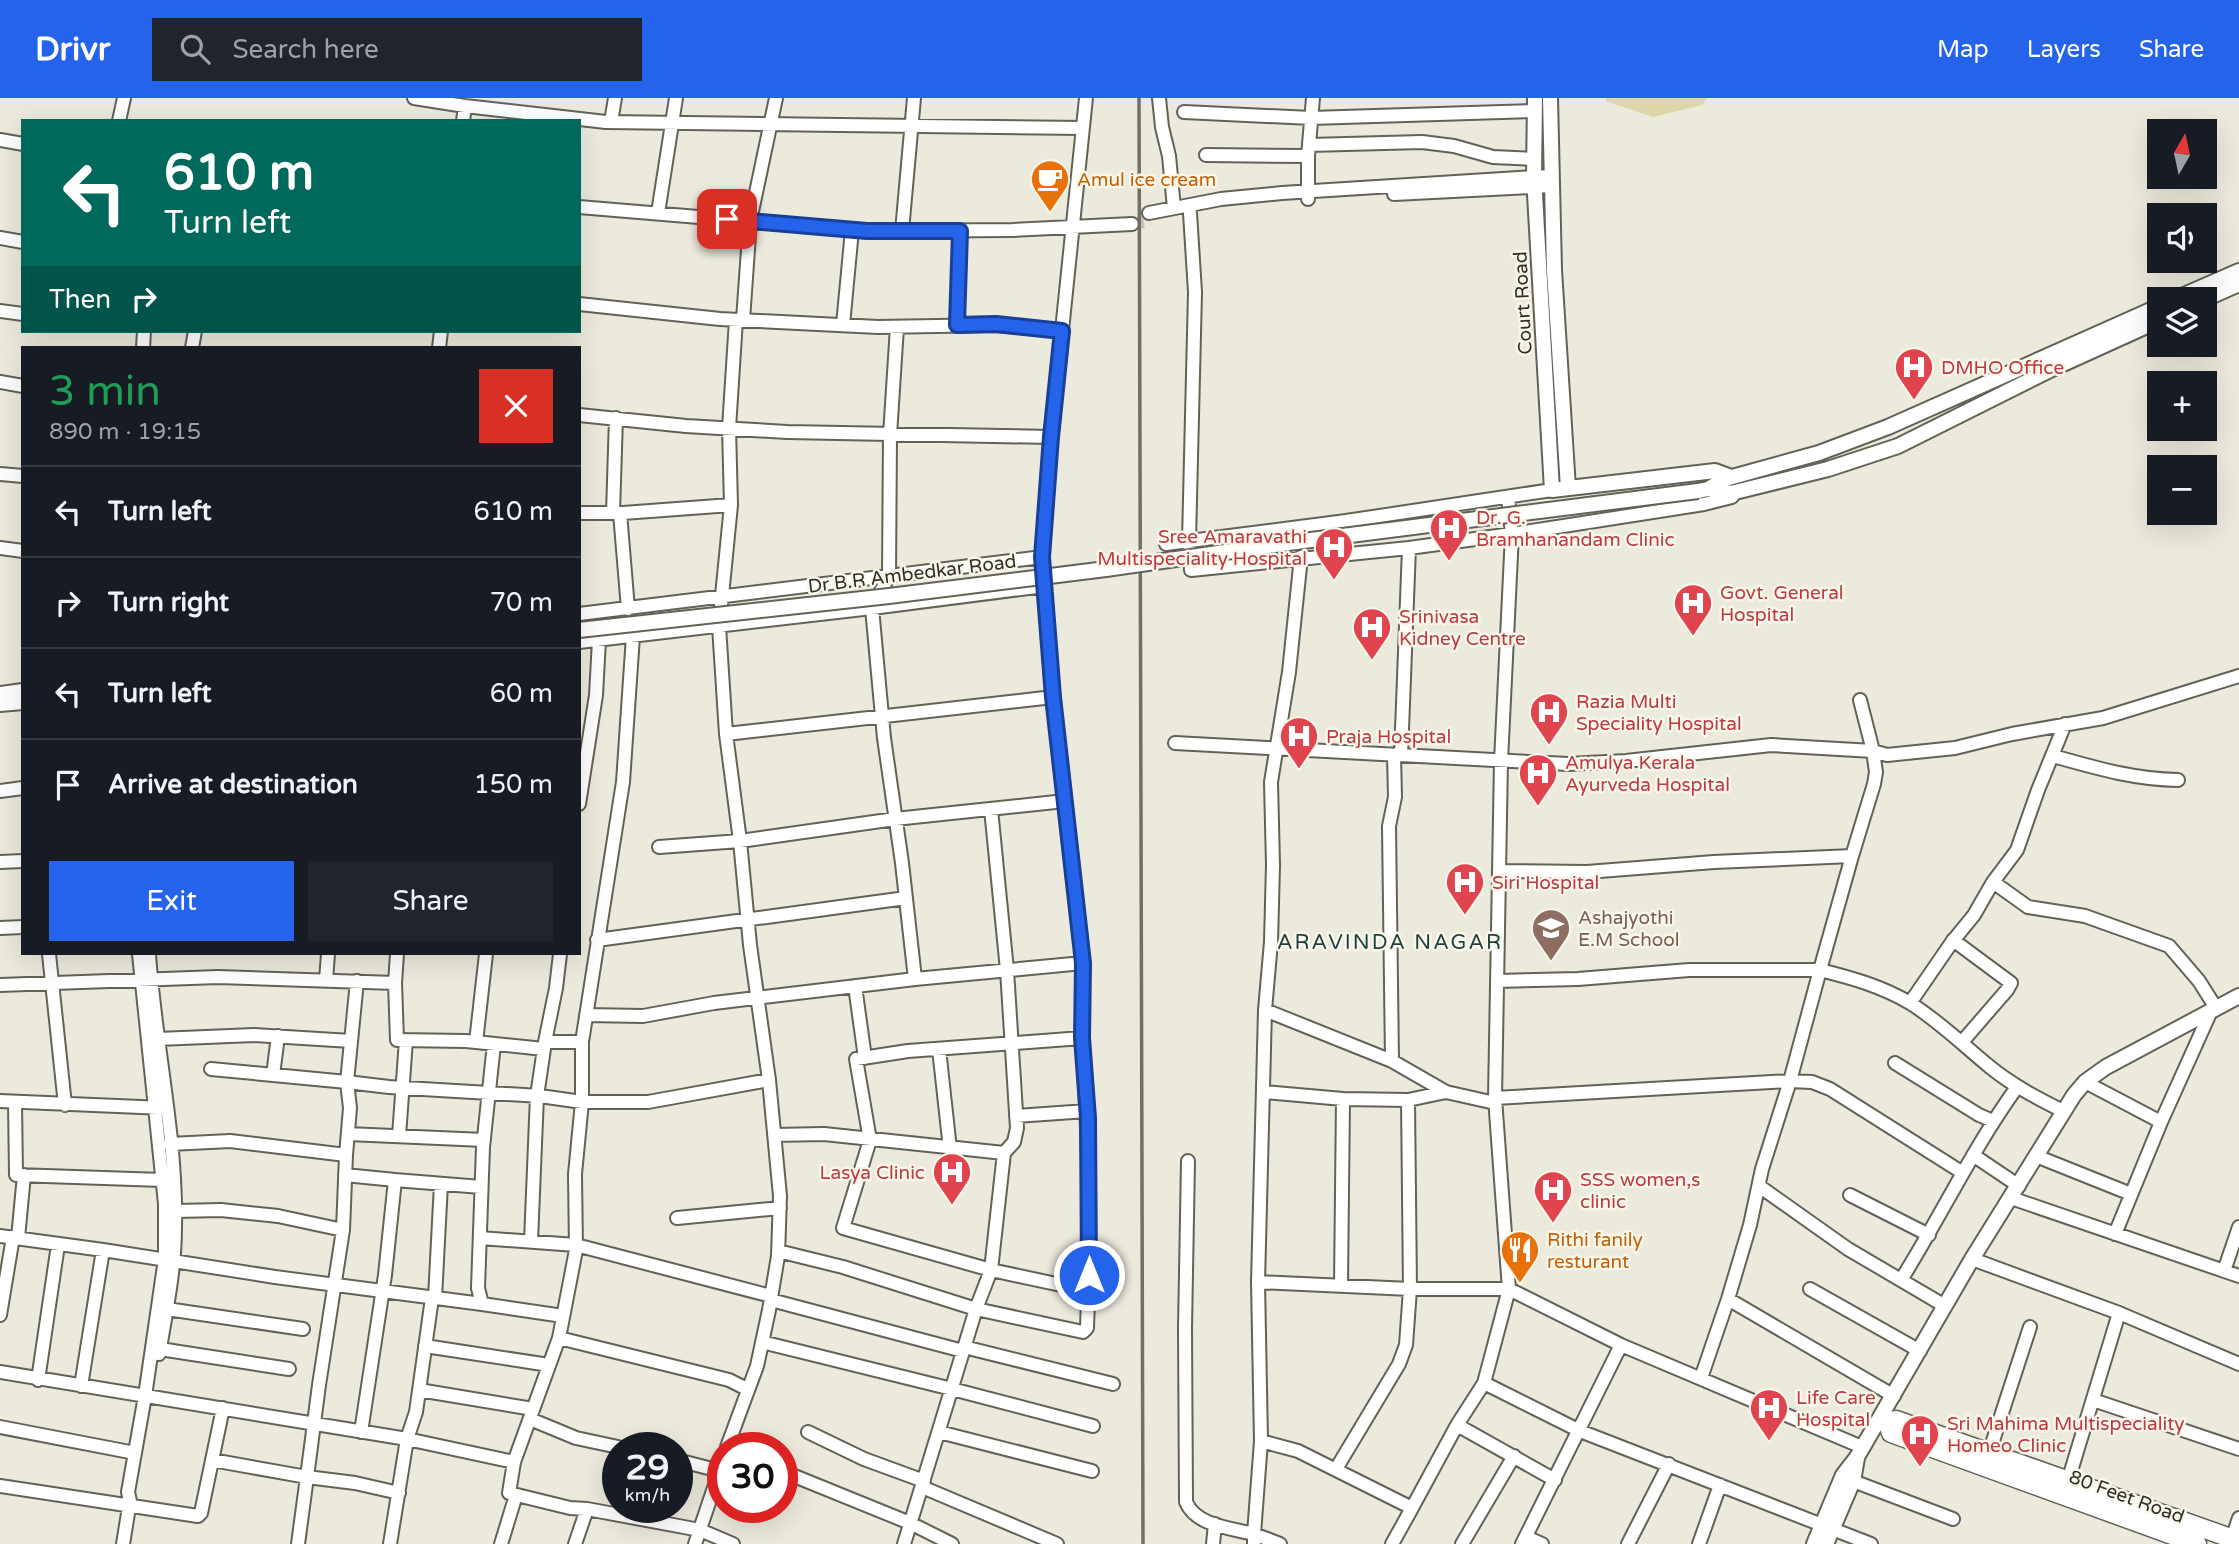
<!DOCTYPE html>
<html lang="en">
<head>
<meta charset="utf-8">
<style>
	:root { --surface:#171b24; --page:#20242c; --text:#f1f3f6; --muted:#9ea1a6; --line:#363941; --accent:#2563eb }
	body { margin:0; font-family:"Varela Round",sans-serif; background:var(--page); color:var(--text); height:100vh; display:flex; flex-direction:column; font-size:26px; white-space:nowrap }
	* { box-sizing:border-box; margin:0 }
	p { font-size:23px; color:var(--muted) }
	.icon { flex:none; width:38px; height:38px; fill:none; stroke:currentColor; stroke-width:2; stroke-linecap:round; stroke-linejoin:round }
	.map { position:relative; flex:1; overflow:hidden }
	.panel { position:absolute; left:21px; top:248px; width:560px; height:609px; display:flex; flex-direction:column; background:var(--surface); border-radius:0px; box-shadow:0 7px 28px #0002 }
	.panel>* { flex:none }
	.top-card { position:absolute; left:21px; top:21px; width:560px; height:214px; border-radius:0px; box-shadow:0 7px 28px #0002; background:#00695c; color:#fff; overflow:hidden }
	.needle { width:46px; rotate:9deg }
	.fabs { position:absolute; left:2147px; top:21px; display:grid; gap:14px }
	.fabs a { display:grid; place-items:center; width:70px; height:70px; border-radius:0px; background:var(--surface); box-shadow:0 7px 28px #0002; font-size:35px }
	.speed { position:absolute; left:602px; top:1334px; display:flex; gap:14px; font-size:35px; font-weight:700; text-align:center }
	.speed>* { display:grid; place-content:center; width:91px; height:91px; border-radius:50%; background:var(--surface); box-shadow:0 7px 28px #0002; line-height:1 }
	.speed small { font-size:18px; font-weight:400 }
	.speed .limit { border:10px solid #d22; background:#fff; color:#111 }
	.pin { position:absolute; display:grid; place-items:center; width:60px; height:60px; color:#fff; margin:-30px; border-radius:14px; box-shadow:0 4px 10px #0006 }
	.me { position:absolute; width:77px; margin:-38px; rotate:0deg; stroke-linejoin:round; filter:drop-shadow(0 0 5px #0008) }
	.turn { display:flex; align-items:center; gap:24px; height:147px; padding:0 28px; font-size:32px }
	.turn .icon { width:91px; height:91px; stroke-width:2.5 }
	.turn b { display:block; font-size:49px; line-height:60px }
	.then { display:flex; align-items:center; height:66px; padding:0 28px; background:#0003; gap:14px; font-size:26px }
	.round { display:grid; place-items:center; flex:none; width:74px; height:74px; border-radius:0px; background:var(--page) }
	.head { display:flex; align-items:center; justify-content:space-between; height:119px; padding:0 28px }
	h1 { font-size:42px; font-weight:600; line-height:52px; color:#1e9e55 }
	.cta { display:flex; gap:14px; margin-top:auto; padding:14px 28px }
	.cta a { flex:1; height:80px; border-radius:0px; background:var(--accent); color:#fff; font-size:28px; font-weight:600; line-height:80px; text-align:center }
	.cta a+a { background:var(--page); color:var(--text) }
	ul { padding:0; list-style:none }
	li { display:flex; align-items:center; gap:21px; height:91px; padding:0 28px; border-top:2px solid var(--line) }
	li div { flex:1 }
	li b { display:block; font-size:26px }
	li em { font-style:normal }
	header { display:flex; align-items:center; gap:42px; box-sizing:border-box; height:98px; padding:0 35px; background:var(--accent); color:#fff }
	header strong { font-size:33px }
	nav { display:flex; gap:38px; margin-inline-start:auto; font-size:24px }
	.search { width:490px; height:63px; background:var(--page); display:flex; align-items:center; gap:18px; box-sizing:border-box; padding:0 24px; border-radius:0px; color:var(--muted); font-size:26px }
	.map>svg:first-child { display:block }
	.green { fill:#ded6a9 }
	.lines { fill:none; stroke-linecap:round; stroke-linejoin:round }
	.minor-tunnel { stroke:#c6c4b9; stroke-width:12; stroke-dasharray:12 6; stroke-linecap:butt }
	.minor-casing { stroke:#636257; stroke-width:16 }
	.tertiary-casing { stroke:#636257; stroke-width:18 }
	.secondary-casing { stroke:#636257; stroke-width:21 }
	.minor { stroke:#fff; stroke-width:12 }
	.tertiary { stroke:#fff; stroke-width:14 }
	.secondary { stroke:#fff; stroke-width:18 }
	.rail { stroke:#717068; stroke-width:3.5 }
	.tertiary-bridge-casing { stroke:#636257; stroke-width:18; stroke-linecap:butt }
	.tertiary-bridge { stroke:#fff; stroke-width:14 }
	.route-casing { stroke:#184099; stroke-width:18 }
	.route { stroke:#2563eb; stroke-width:12 }
	.labels { text-anchor:middle; stroke-width:5; stroke-linejoin:round; paint-order:stroke }
	.food-label { font-size:19px; fill:#c56008; stroke:#f9f7ea; text-anchor:start }
	.street-label { font-size:19px; fill:#2f2e29; stroke:#f9f7ea }
	.health-label { font-size:19px; fill:#be3a42; stroke:#f9f7ea; text-anchor:start }
	.education-label { font-size:19px; fill:#785e54; stroke:#f9f7ea; text-anchor:start }
	.neighbourhood-label { font-size:21px; letter-spacing:2px; fill:#1c3f3e; stroke:#f9f7ea }
</style>
</head>
<body>
<header>
<strong>Drivr</strong>
<div class="search"><svg class="icon" aria-label="search" viewBox="0 0 24 24"><circle cx="10" cy="10" r="6"/><path d="M15 15l6 6"/></svg>Search here</div>
<nav><a>Map</a><a>Layers</a><a>Share</a></nav>
</header>
<div class="map">
<svg width="2239" height="1446" viewBox="0 0 2239 1446">
	<rect width="100%" height="100%" fill="#eceadd"/>
	<path class="green" d="M1606 0H1707L1702 7 1653 19 1606 3Z"/>
	<g class="lines">
		<path class="minor-tunnel" d="M1132 126 1150 123"/>
		<g class="minor-casing">
			<path id="minor" d="M414 0 465 8 606 24 1083 30
				M1159 0 1162 29 1169 58 1174 110
				M1184 14 1311 20 1535 13
				M119 23 124 0
				M463 23 465 8
				M611 24 615 0
				M0 42 23 46
				M1309 47 1422 44 1454 48 1493 59 1535 61
				M1206 57 1308 58
				M1394 96 1551 88
				M1308 101V58L1313 0
				M579 109 867 133 1013 132 1132 126
				M658 115 676 0
				M1149 115 1221 101 1282 95 1551 78
				M1190 115 1195 194 1189 443 1191 472 1409 450 1512 436 1704 406 1732 399 1735 394
				M902 133 914 0
				M0 140 23 144
				M579 206 720 221 878 229 996 227 1063 233
				M0 213 23 216
				M743 222 750 123 776 0
				M843 227 852 132
				M957 227 960 133
				M143 250 144 233
				M192 250 195 233
				M439 250 441 233
				M0 284 23 288
				M579 317 686 328 787 334 1051 339
				M0 376 23 378
				M1508 399 1512 436 1501 663 1495 1000 1509 1191 1621 1247 1862 1349
				M579 415H623L731 407 729 330 736 222
				M613 415 616 320
				M620 415 628 511
				M1166 446 1346 423 1552 392
				M0 450 23 453
				M579 516 1042 459
				M579 544 872 510 1044 488
				M1860 602 1873 653 1887 657 1955 650 2012 636 2103 620 2239 578
				M2065 626 2038 692 2017 752 1993 784 2028 809 2085 818 2169 848 2199 883 2216 910
				M726 636 1053 599
				M1175 645 1568 666 1626 663 1771 647 1873 653 1876 674 1874 686 1852 758
				M1401 657 1409 450
				M2053 658C2096 670 2133 681 2178 682
				M0 693 23 690
				M579 706 596 597 599 542
				M991 711 1007 872 1017 1030 1014 1044 1004 1055
				M659 749 740 743 895 721 1065 703
				M0 764 23 763
				M1499 773 1587 774 1714 764 1852 758 1820 872C1852 880 1881 888 1910 905 1939 923 1963 947 1990 969 2012 987 2037 1000 2063 1013
				M0 830 23 829
				M597 842 906 800
				M1953 842 2011 885 2007 892 1962 944
				M49 856 65 1007
				M149 856C155 947 177 1037 175 1129 175 1172 166 1214 159 1256
				M915 881 1083 865 1053 599 1042 459 1051 339 1086 0
				M326 882 328 856
				M1497 883 1578 881 1689 872H1820L1790 983 1762 1071 1750 1127 1728 1201 1701 1280
				M395 885 397 856
				M0 887 218 879 395 885 397 942 466 943 544 951
				M855 888 865 960
				M1910 905 1952 844 1974 817 1993 784
				M1265 912 1271 844 1273 767 1271 684 1289 574 1301 459
				M586 917 643 918 714 905 915 881 902 765 884 640 872 510 889 478 890 337 897 229
				M1082 940C1089 1036 1091 1133 1087 1230L1083 1234 976 1211 991 1172 843 1130 870 1042 856 961 908 953Z
				M1082 940 1083 865
				M158 941 254 937 351 943
				M476 944 486 856
				M582 944 623 684 633 538
				M939 951 950 1051
				M1392 963 1389 728 1395 699 1394 657
				M1895 965 1979 1017 1993 1023
				M211 971 347 984 357 883
				M273 977 278 938
				M2085 984 2161 1024 2115 1136
				M1264 994 1343 1001 1408 1002 1446 994
				M1495 1000 1790 983 1812 984 1830 991 1963 1075
				M0 1003 164 1010
				M15 1004 16 1077 162 1082
				M1016 1018 1087 1013
				M2161 1024 2211 913
				M348 1036 484 1042
				M774 1037 824 1036 1004 1055 991 1172 1089 1193
				M399 1038 406 942
				M170 1046 230 1043 346 1057 343 1132 278 1118 221 1112 175 1113
				M346 1057 350 1010 347 984 389 989 540 998 582 1004H648L769 982
				M1973 1057 2019 1088
				M2036 1058 2131 1096
				M1188 1063 1185 1230 1186 1404C1196 1428 1231 1430 1254 1436L1261 1343 1258 1184 1265 912 1392 963 1446 994 1495 1005
				M345 1077 395 1082 385 1177 361 1334
				M395 1082 481 1089
				M1759 1088 1848 1151 1945 1208
				M1850 1097 1929 1137
				M2011 1100 2239 1178
				M677 1120 780 1110
				M343 1132 319 1287 307 1379 355 1385 399 1395
				M0 1138 103 1152 275 1179 482 1206 478 1190 483 1049 494 946
				M18 1140 24 1077
				M480 1140 576 1147 771 1198
				M531 1143 537 998 545 944
				M778 1153 843 1169 976 1211 904 1446
				M1972 1161 2119 1215 2239 1266
				M2224 1173 2239 1129
				M1901 1182C1941 1118 1973 1050 2017 989
				M1258 1184 1410 1191H1509L1484 1285 1457 1327
				M1341 1188 1343 1001
				M1810 1191 1920 1253
				M435 1200 441 1086
				M1728 1201 1894 1298
				M771 1202 963 1253
				M482 1206 563 1218
				M167 1211 303 1231
				M0 1217 13 1139
				M559 1240 576 1152 575 1076 582 1004V944H545L556 890 560 856
				M762 1244 952 1291 1093 1328
				M425 1248 549 1267
				M964 1249 1113 1286
				M160 1251 289 1271
				M0 1274 407 1341 514 1364 559 1240 729 1282 747 1291
				M38 1282 58 1147
				M1484 1285 1580 1333 1871 1446
				M81 1288 103 1152
				M419 1292 533 1311
				M2093 1302 2239 1351
				M530 1321 576 1340 618 1349
				M0 1329 135 1355
				M808 1334 864 1361 924 1383
				M939 1334 1092 1373
				M1261 1343 1298 1353 1412 1410 1457 1327 1555 1382
				M727 1349 757 1268 769 1212 778 1158 780 1098 769 982 750 847 740 743 726 636 719 528 731 407
				M1989 1355 2030 1229
				M212 1362 307 1379 298 1446
				M677 1362 720 1373
				M514 1364 509 1395 570 1410 587 1411 700 1432 733 1446
				M1336 1371 1399 1266 1406 1247 1410 1191 1408 1002
				M782 1373 910 1425 952 1446
				M1853 1383 1953 1421
				M2068 1383 2119 1215
				M0 1388 198 1418 201 1415 223 1310
				M922 1389 1057 1446
				M1526 1439 1542 1446
				M2232 1441 2239 1420
				M123 1446 130 1403 128 1394 145 1298 165 1161V1106L139 856
				M390 1446 407 1341 416 1314 432 1200
				M501 1446 516 1397
				M575 1446 587 1411
				M695 1446 723 1363
				M1213 1446 1215 1426
				M1254 1446V1436L1280 1446
				M1392 1446 1412 1410
				M1462 1446 1514 1358
				M1522 1446 1621 1247
				M1628 1446 1669 1366
				M1699 1446 1720 1387"/>
		</g>
		<g class="tertiary-casing">
			<path id="tertiary" d="M1535 0 1534 79 1552 392 1715 373 1731 379
				M1550 0 1554 172 1568 390
				M2175 201 2239 173
				M2205 201 2239 186
				M1708 391 1731 395 1828 371 1898 348 2052 271 2160 222
				M1698 393 1708 391 1725 381 1819 355 1888 329 2160 208
				M0 596 23 593
				M0 606 23 604
				M1814 1446 1843 1377 1857 1359 1972 1161 2074 997 2085 984 2106 969 2239 898
				M1826 1446 1853 1383 1857 1360"/>
		</g>
		<g class="secondary-casing">
			<path id="secondary" d="M2197 1446 1891 1335 1887 1324 1896 1322 2239 1443"/>
		</g>
		<use href="#minor" class="minor"/>
		<use href="#tertiary" class="tertiary"/>
		<use href="#secondary" class="secondary"/>
		<path class="rail" d="M1139 0 1143 1446"/>
		<g class="tertiary-bridge-casing">
			<path id="tertiary-bridge" d="M579 532 889 498 1106 471 1303 443 1698 393"/>
		</g>
		<use href="#tertiary-bridge" class="tertiary-bridge"/>
	</g>
	<g class="lines">
		<g class="route-casing">
			<path id="route" d="M727 121 867 133H960L957 227 996 226 1062 233 1051 339 1042 459 1053 599 1083 865 1082 940 1088 1020 1089 1177"/>
		</g>
		<use href="#route" class="route"/>
	</g>
	<defs>
		<g id="cafe-pin" transform="scale(2.0125)"><path d="M0 17L-7.5 6A9.5 9.5 0 1 1 7.5 6Z" fill="#e8710a" stroke="#f9f7ea"/><path d="M-5.5-4.5H6V0H3Q3 3.5 0 3.5H-2.5Q-5.5 3.5-5.5 0ZM3-3.2v2h1.7v-2ZM-6 4.5H4V6H-6Z" fill="#fff"/></g>
		<g id="hospital-pin" transform="scale(2.0125)"><path d="M0 17L-7.5 6A9.5 9.5 0 1 1 7.5 6Z" fill="#e0444e" stroke="#f9f7ea"/><path d="M-5-5h3v3.5h4V-5h3V5h-3V1.5h-4V5h-3Z" fill="#fff"/></g>
		<g id="school-pin" transform="scale(2.0125)"><path d="M0 17L-7.5 6A9.5 9.5 0 1 1 7.5 6Z" fill="#8d6e63" stroke="#f9f7ea"/><path d="M0-5L7-2L0 1L-7-2ZM-4 1L0 2.5L4 1V4Q0 6-4 4Z" fill="#fff"/></g>
		<g id="restaurant-pin" transform="scale(2.0125)"><path d="M0 17L-7.5 6A9.5 9.5 0 1 1 7.5 6Z" fill="#e8710a" stroke="#f9f7ea"/><path d="M-5-6h1v4h1v-4h1v4h1v-4h1v5L-1.5 .5V6h-2V.5L-5-1ZM5-6V6H3V1.5H1.5Q1.5-4 5-6Z" fill="#fff"/></g>
	</defs>
	<g fill-rule="evenodd">
		<use href="#cafe-pin" x="1050" y="81"/>
		<use href="#hospital-pin" x="1914" y="269"/>
		<use href="#hospital-pin" x="1449" y="430"/>
		<use href="#hospital-pin" x="1334" y="449"/>
		<use href="#hospital-pin" x="1693" y="505"/>
		<use href="#hospital-pin" x="1372" y="529"/>
		<use href="#hospital-pin" x="1549" y="614"/>
		<use href="#hospital-pin" x="1299" y="638"/>
		<use href="#hospital-pin" x="1538" y="675"/>
		<use href="#hospital-pin" x="1465" y="784"/>
		<use href="#school-pin" x="1551" y="830"/>
		<use href="#hospital-pin" x="952" y="1074"/>
		<use href="#hospital-pin" x="1553" y="1092"/>
		<use href="#restaurant-pin" x="1520" y="1152"/>
		<use href="#hospital-pin" x="1769" y="1310"/>
		<use href="#hospital-pin" x="1920" y="1336"/>
	</g>
	<g class="labels">
		<g class="food-label">
			<text x="1077" y="88">Amul ice cream</text>
			<text x="1547" y="1148">Rithi fanily<tspan x="1547" dy="22">resturant</tspan></text>
		</g>
		<g class="street-label">
			<text transform="translate(1522 205) rotate(-93)" y="7">Court Road</text>
			<text transform="translate(912 475) rotate(-7)" y="7">Dr B.R Ambedkar Road</text>
			<text transform="translate(2127 1398) rotate(20)" y="7">80 Feet Road</text>
		</g>
		<g class="health-label">
			<text x="1941" y="276">DMHO Office</text>
			<text x="1476" y="426">Dr. G.<tspan x="1476" dy="22">Bramhanandam Clinic</tspan></text>
			<text x="1307" y="445" text-anchor="end">Sree Amaravathi<tspan x="1307" dy="22">Multispeciality Hospital</tspan></text>
			<text x="1720" y="501">Govt. General<tspan x="1720" dy="22">Hospital</tspan></text>
			<text x="1399" y="525">Srinivasa<tspan x="1399" dy="22">Kidney Centre</tspan></text>
			<text x="1576" y="610">Razia Multi<tspan x="1576" dy="22">Speciality Hospital</tspan></text>
			<text x="1326" y="645">Praja Hospital</text>
			<text x="1565" y="671">Amulya Kerala<tspan x="1565" dy="22">Ayurveda Hospital</tspan></text>
			<text x="1492" y="791">Siri Hospital</text>
			<text x="925" y="1081" text-anchor="end">Lasya Clinic</text>
			<text x="1580" y="1088">SSS women,s<tspan x="1580" dy="22">clinic</tspan></text>
			<text x="1796" y="1306">Life Care<tspan x="1796" dy="22">Hospital</tspan></text>
			<text x="1947" y="1332">Sri Mahima Multispeciality<tspan x="1947" dy="22">Homeo Clinic</tspan></text>
		</g>
		<g class="education-label">
			<text x="1578" y="826">Ashajyothi<tspan x="1578" dy="22">E.M School</tspan></text>
		</g>
		<g class="neighbourhood-label">
			<text x="1390" y="851">ARAVINDA NAGAR</text>
		</g>
	</g>
</svg>
<div class="fabs">
<a><svg class="needle" viewBox="-14 -14 28 28"><path d="M0-13l5 13h-10z" fill="#e53935"/><path d="M0 13l5-13h-10z" fill="#9ea1a6"/></svg></a>
<a><svg class="icon" aria-label="sound" viewBox="0 0 24 24"><path d="M4 9h4l5-4v14l-5-4H4zM17 9q2 3 0 6"/></svg></a>
<a><svg class="icon" aria-label="layers" viewBox="0 0 24 24"><path d="M12 4l9 5-9 5-9-5zM3 14l9 5 9-5"/></svg></a>
<a>+</a>
<a>−</a>
</div>
<div class="speed"><div>29<small>km/h</small></div><div class="limit">30</div></div>
<div class="pin" style="left:727px;top:121px;background:#d93025"><svg class="icon" aria-label="arrive" viewBox="0 0 24 24"><path d="M6 21V4h12l-3 4 3 4H6"/></svg></div>
<svg class="me" style="left:1089px;top:1177px" viewBox="-20 -20 40 40"><circle r="17" fill="#2563eb" stroke="#fff" stroke-width="3"/><path d="M0-11L8 9 0 5-8 9z" fill="#fff"/></svg>
<div class="top-card">
<div class="turn"><svg class="icon" aria-label="left" viewBox="0 0 24 24"><path d="M17 20v-9H6M10 6l-5 5 5 5"/></svg><div><b>610 m</b>Turn left</div></div>
<div class="then">Then<svg class="icon" aria-label="right" viewBox="0 0 24 24"><path d="M7 20v-9h11M14 6l5 5-5 5"/></svg></div>
</div>
<section class="panel">
<div class="head"><div><h1>3 min</h1><p>890 m · 19:15</p></div><a class="round" style="background:#d93025;color:#fff"><svg class="icon" aria-label="close" viewBox="0 0 24 24"><path d="M6 6l12 12M18 6L6 18"/></svg></a></div>
<ul>
<li><svg class="icon" aria-label="left" viewBox="0 0 24 24"><path d="M17 20v-9H6M10 6l-5 5 5 5"/></svg><div><b>Turn left</b></div><em>610 m</em></li>
<li><svg class="icon" aria-label="right" viewBox="0 0 24 24"><path d="M7 20v-9h11M14 6l5 5-5 5"/></svg><div><b>Turn right</b></div><em>70 m</em></li>
<li><svg class="icon" aria-label="left" viewBox="0 0 24 24"><path d="M17 20v-9H6M10 6l-5 5 5 5"/></svg><div><b>Turn left</b></div><em>60 m</em></li>
<li><svg class="icon" aria-label="arrive" viewBox="0 0 24 24"><path d="M6 21V4h12l-3 4 3 4H6"/></svg><div><b>Arrive at destination</b></div><em>150 m</em></li>
</ul>
<div class="cta"><a>Exit</a><a>Share</a></div>
</section>
</div>
</body>
</html>
